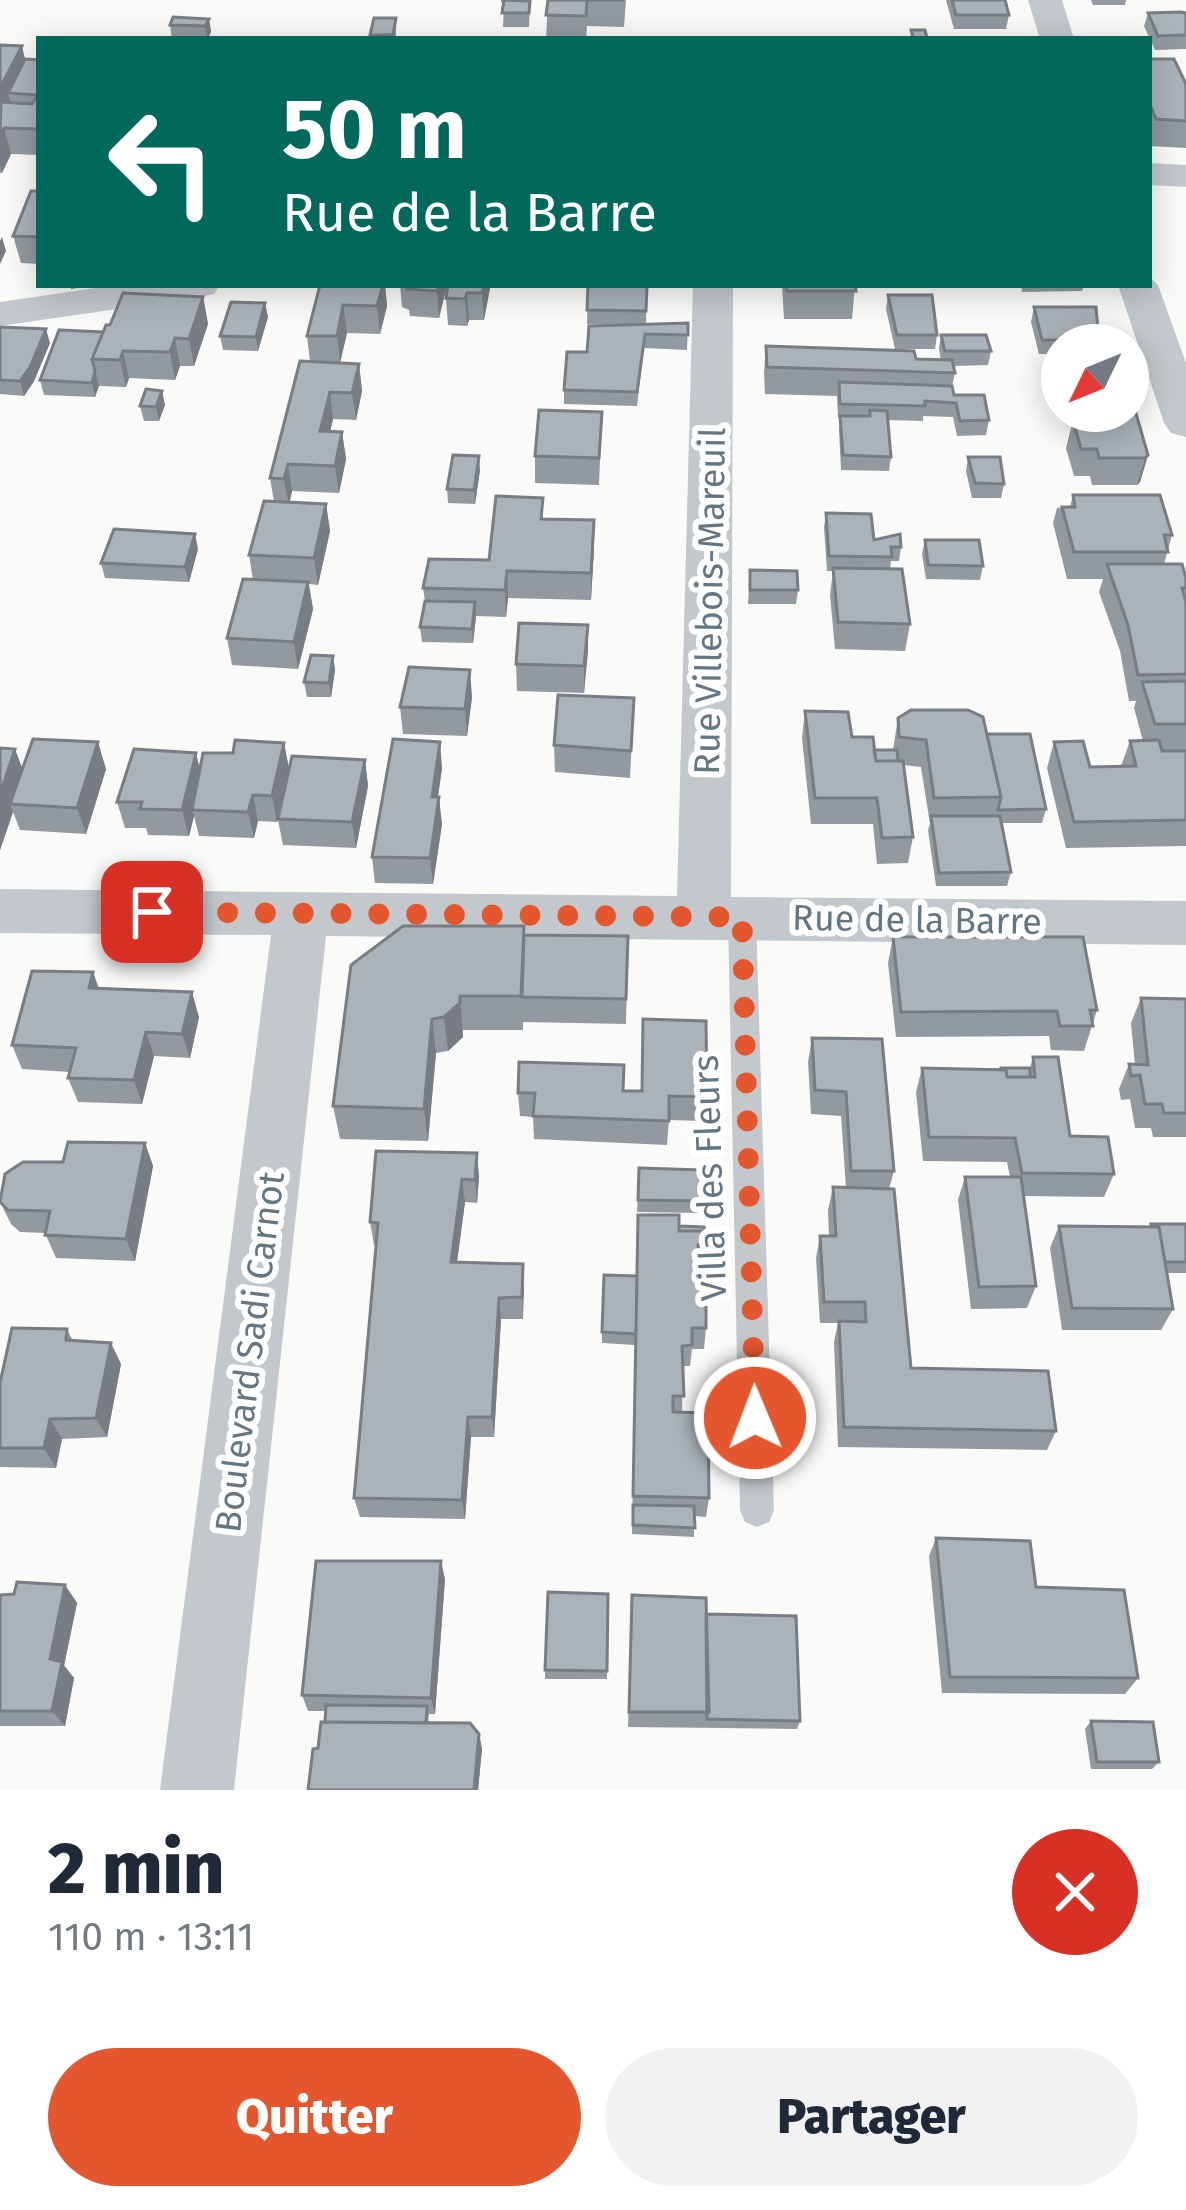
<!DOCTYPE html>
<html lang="fr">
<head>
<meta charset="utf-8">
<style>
	:root { --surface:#fff; --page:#f2f2f3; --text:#1f2937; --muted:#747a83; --accent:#e4572e }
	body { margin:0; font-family:"Fira Sans",sans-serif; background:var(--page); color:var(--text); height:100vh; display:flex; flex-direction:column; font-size:45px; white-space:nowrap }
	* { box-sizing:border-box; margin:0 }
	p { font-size:39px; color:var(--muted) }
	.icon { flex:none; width:66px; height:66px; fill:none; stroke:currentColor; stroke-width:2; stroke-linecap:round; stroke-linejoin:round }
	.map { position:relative; height:1790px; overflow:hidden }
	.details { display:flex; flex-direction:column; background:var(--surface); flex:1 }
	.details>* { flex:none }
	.top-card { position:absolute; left:36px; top:36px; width:1116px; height:252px; border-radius:0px; box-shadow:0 6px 30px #0003; background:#00695c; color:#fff; overflow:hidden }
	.needle { width:78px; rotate:227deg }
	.buttons { position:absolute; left:1041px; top:324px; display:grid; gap:24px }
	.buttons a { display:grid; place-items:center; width:108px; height:108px; border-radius:50%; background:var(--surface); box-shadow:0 6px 30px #0003; font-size:60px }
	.pin { position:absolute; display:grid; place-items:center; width:102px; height:102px; color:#fff; margin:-51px; border-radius:24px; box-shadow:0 6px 18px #0006 }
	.me { position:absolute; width:132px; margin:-66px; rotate:359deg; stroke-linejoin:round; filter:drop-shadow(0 0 9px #0008) }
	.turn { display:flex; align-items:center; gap:42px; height:252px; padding:0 48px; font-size:54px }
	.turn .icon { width:156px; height:156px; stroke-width:2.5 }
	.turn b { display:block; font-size:84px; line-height:102px }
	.round { display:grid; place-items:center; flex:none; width:126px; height:126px; border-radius:63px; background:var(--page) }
	.overview { display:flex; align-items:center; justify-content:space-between; height:204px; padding:0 48px }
	h1 { font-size:72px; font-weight:800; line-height:90px }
	.button { display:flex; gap:24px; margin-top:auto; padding:24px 48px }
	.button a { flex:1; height:138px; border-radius:72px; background:var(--accent); color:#fff; font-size:48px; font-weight:800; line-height:138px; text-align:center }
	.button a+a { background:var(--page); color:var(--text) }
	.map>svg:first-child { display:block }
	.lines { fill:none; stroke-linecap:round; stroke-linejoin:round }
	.lane { fill:#c3c8cc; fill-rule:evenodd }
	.street { fill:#c3c8cc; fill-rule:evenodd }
	.wall { fill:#929a9f }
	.shaded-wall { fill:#777d82 }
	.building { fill:#aab3b9; stroke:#777d82; stroke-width:3 }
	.route { stroke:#e4572e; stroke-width:21; stroke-dasharray:0 37.8 }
	.labels { text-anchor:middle; stroke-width:12; stroke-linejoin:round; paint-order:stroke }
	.street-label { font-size:36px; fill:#657683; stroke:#fff }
</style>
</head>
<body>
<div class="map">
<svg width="1186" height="1790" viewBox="0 0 1186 1790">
	<rect width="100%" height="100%" fill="#fafaf8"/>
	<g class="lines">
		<path class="lane" d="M742 906 752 909 756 917 774 1510 769 1522 757 1527 745 1522 740 1510 728 917 732 909Z"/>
		<path class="street" d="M1028 0H1062L1074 39H1040Z
			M1149 163 1186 165V187L1149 185Z
			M1149 276 1158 285 1186 363V437L1171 433 1164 423 1118 285H1149Z
			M116 285H220L214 294 200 297 0 326V302Z
			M693 285H733L731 897 1186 901V945L326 936 234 1790H160L271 935 0 933V889L677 896Z"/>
	</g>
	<path class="wall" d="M501 0 530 1 529 27H503L504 3 501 2Z
		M548 0H626L624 27 587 26 586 39H546Z
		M946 0H1005L1009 15 1006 29H954Z
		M1091 0H1126L1125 5H1093Z
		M1148 13H1186V49L1155 50 1144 26Z
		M396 18V39H370V35Z
		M209 19 211 32 208 39H172L170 25Z
		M0 45 25 59 39 60V155L11 154 2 173H0Z
		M1149 59 1186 84V148L1149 146Z
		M39 191V264L21 263 13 236Z
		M320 285H385L387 306 380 334 347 333 340 363 359 364 362 391 356 420 333 419 330 431 342 432 346 459 339 493 292 491 289 502 326 504 330 531 318 585 309 584 313 609 298 669 232 665 227 638 253 580 249 555 274 502 270 478 310 362 307 336Z
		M400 285H447L439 318 410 316 409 310 402 307Z
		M588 285H647L646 324 688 323 687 350 644 348 637 406 564 404V390L587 352 632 325 587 324Z
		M782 285H855L852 319H784Z
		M1021 285H1084L1082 291 1022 292Z
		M490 288 484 320H469L467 326 448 325 446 298Z
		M888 295 937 335 935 349H895L886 309Z
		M203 297 208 324 194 366H180L175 380 129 378 126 387 99 386 95 397 44 395 40 380 110 325Z
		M265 303 268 317 258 351 223 350 220 336Z
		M1034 307 1099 340 1097 345H1062V398L1056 375 1061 354H1039L1031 322Z
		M0 327 50 343 34 381 24 396 0 394Z
		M941 335 991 351 988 365 953 366 955 373 952 386 954 395 989 420 986 435 957 436 953 417 923 416V421L888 420 891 457 889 471 841 470 839 430 840 418H838L837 396 765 394 764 373 766 346 941 360 939 349Z
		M165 405 159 421H144L140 406Z
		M1081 411H1128L1148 455 1140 482 1137 485H1092L1090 476H1074L1066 448 1073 420H1079Z
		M602 412 599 485 535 483V456Z
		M968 457 1004 484 1001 498H972L966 471Z
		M480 470 475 504 448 503 447 489Z
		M1073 495 1172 535 1164 564 1186 578V846L1066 848 1047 768 1054 742 1090 767 1121 766 1130 741H1143L1134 708 1136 701H1129L1120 651 1099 592 1103 579H1067L1053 523 1057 508 1070 507Z
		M543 498V519L594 547 591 600 508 598 506 617 476 616 473 643 422 642 420 627 425 601 423 588 489 560Z
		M826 513 874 540 901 547 899 561H891L890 569 910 624 905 651 835 649 830 595 833 571H827L824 527Z
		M925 540 983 566 980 580 926 579 922 554Z
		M198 549 189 582 105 578 101 563Z
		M750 570 798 590 796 604H748Z
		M588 625 584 693 517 691 516 664Z
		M333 656 335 670 331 697H307L304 682Z
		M472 697 467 736 403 734 400 707Z
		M634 698 630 778 555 772 554 745Z
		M805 711 874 750H893L898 718 986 734 1046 809 1042 823H1001L1011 872 1007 886H936L928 830 930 824 921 767 903 765 913 837 908 863 877 864 873 824H811L802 738Z
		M284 743 289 769 365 760 368 786 356 848 283 845 278 820 277 822 258 821 254 838 199 836 194 816 189 836 148 835 146 828H125L117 802 196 753 200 770 233 753Z
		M0 748 22 768 106 769 86 834 20 830 13 812 0 850Z
		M442 768 438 797 442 824 433 884 375 883 372 857Z
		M524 935 628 936 626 1024 523 1022V1030H463V1037L448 1051 436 1053 428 1141 340 1139 333 1106Z
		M893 937 1097 1010 1084 1051 1051 1050 1049 1036 896 1037 888 963Z
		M98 988 199 1017 190 1058 154 1056 142 1104 78 1102 68 1078 70 1072 22 1069 12 1045Z
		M1141 998 1186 999V1137H1153L1151 1128H1135L1130 1099 1121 1100 1119 1089 1129 1064 1135 1065 1131 1023Z
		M812 1038 894 1171 889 1189 911 1368 1056 1431 1047 1450 838 1447 834 1342 838 1323H820L816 1258 820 1236H829L828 1210 833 1187 846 1188 841 1116 811 1114 808 1062Z
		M1033 1057 1070 1136 1114 1174 1104 1197 1024 1196 1036 1286 1027 1308 971 1309 958 1200 965 1177H1010L1007 1162 923 1161 916 1092 922 1068H1030Z
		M623 1091 707 1097 705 1121 669 1120 667 1145 534 1139 533 1117 520 1116 518 1093Z
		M145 1143 153 1166 135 1261 56 1258 45 1233 20 1232 11 1224 0 1202 63 1162Z
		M376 1151 479 1176 477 1203 465 1202 457 1262 523 1264V1319H501L494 1437H471L465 1519 360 1517 354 1498 377 1245H374L370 1222Z
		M639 1168 703 1201 702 1213 637 1212Z
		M1151 1224H1186V1273H1167L1173 1309 1161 1330H1062L1050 1248 1059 1226 1149 1227Z
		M679 1226 706 1231 705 1255 706 1328 704 1349H692L690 1366H683L682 1412 709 1498 706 1517 694 1516V1537L632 1534 635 1345 602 1343V1332L637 1276Z
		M67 1329 72 1339 90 1342 121 1364 107 1437 62 1439 56 1468 0 1467V1383Z
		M936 1538 1036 1587 1138 1678 1125 1694 942 1693 929 1556Z
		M445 1579 435 1714H429L428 1723 479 1734 482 1749 478 1790H308L326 1711H308L302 1695Z
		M65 1585 77 1603 64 1665 74 1678 65 1726H0V1595Z
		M608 1594 607 1679H545V1670Z
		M632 1595 706 1614 800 1721 797 1729 628 1727Z
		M1091 1721 1159 1762 1152 1769H1091L1085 1729Z"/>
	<path class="shaded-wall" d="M209 19 211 32 207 39 205 26Z
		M22 46 28 72 8 93 12 106 0 129V88Z
		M4 128 11 154 2 173 0 165V136Z
		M2 237 6 251 0 264V241Z
		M70 285H94L71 289Z
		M383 285H385L387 306 380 334 377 306Z
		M439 285H447L439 318 437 291Z
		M484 285H490V288L484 320 482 293Z
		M467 293 469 320 467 326 465 299Z
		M203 297 208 324 194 366 189 339Z
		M265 303 268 317 258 351 256 337Z
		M343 305 347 333 340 363 337 336Z
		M46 329 50 343 34 381 24 396 20 381Z
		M175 338 180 366 175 380 170 352Z
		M123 351 129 378 126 387 120 360Z
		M359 364 362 391 356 420 352 393Z
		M95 371 99 386 95 397 92 383Z
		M162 391 165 405 159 421 156 407Z
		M330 392 333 419 324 458 320 431Z
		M342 432 346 459 339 493 335 466Z
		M1148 455 1140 482 1137 485 1145 458Z
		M479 456 480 470 475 504 474 490Z
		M288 464 292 491 289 506 284 479Z
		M326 504 330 531 318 585 314 558Z
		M594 520V547L591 600V573Z
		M195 534 198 549 189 582 185 567Z
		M507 571 508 598 506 617 505 590Z
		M308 582 313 609 298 669 294 642Z
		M475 602 476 617 473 643 472 629Z
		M588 625V652L584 693V666Z
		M333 656 335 670 331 697 329 683Z
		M470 670 472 697 467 736 465 709Z
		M98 742 106 769 86 834 77 808Z
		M440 742 442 768 434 823 432 797Z
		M284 743 289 769 277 822 272 796Z
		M15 749 25 775 10 804 13 812 0 850V794Z
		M196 753 202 779 192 810 194 816 189 836 182 810Z
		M365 760 368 786 356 848 352 822Z
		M253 795 258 821 254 838 248 812Z
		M439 797 442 824 433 884 430 858Z
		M93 972 102 997 89 988Z
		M192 992 199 1017 190 1058 182 1034Z
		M460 996 463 1037 448 1051 444 1017Z
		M432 1019 436 1053 428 1141 424 1109Z
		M146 1032 154 1056 142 1104 134 1080Z
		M145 1143 153 1166 135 1261 126 1239Z
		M477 1153 479 1176 477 1203 475 1180Z
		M462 1179 465 1202 454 1284 451 1262Z
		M523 1264 524 1286 523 1319 522 1297Z
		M499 1298 501 1319 494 1437 492 1417Z
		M111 1343 121 1364 107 1437 96 1418Z
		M468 1417 471 1437 465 1519 462 1500Z
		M50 1419 62 1439 56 1468 44 1448Z
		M441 1561 445 1579 435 1714 431 1698Z
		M65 1585 77 1603 64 1666 74 1678 65 1726 52 1711 50 1659Z
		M479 1734 482 1749 478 1790H474Z"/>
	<path class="building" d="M504 0 530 1 529 13H502Z
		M548 0H624H587L586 16 546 15Z
		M952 0H1005L1009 15H956Z
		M1181 12 1186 13V35L1158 36 1148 13Z
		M173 17 209 19 205 26 170 25Z
		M374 18H396L393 35H370Z
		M911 30H925L927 38H913Z
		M0 45 22 46 0 88Z
		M25 59 39 60 38 95 8 93Z
		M1149 59H1174L1186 84V121L1156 119 1149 102Z
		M39 93V129L4 128 0 136 1 102 32 104Z
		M31 191H39V237L13 236Z
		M320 285H383L377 306 343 305 337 336H307Z
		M408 285H439L437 291 407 289Z
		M448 285H484L482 293H467L465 299 446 298Z
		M588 285H647L646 311 587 310Z
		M786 285H855L856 291H787Z
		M123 293 203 297 189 339 175 338 170 352 123 351 120 360 92 359 106 325H110Z
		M888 295H932L937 335H897Z
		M231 302 265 303 256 337 220 336Z
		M1034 307H1096L1099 340H1042Z
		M688 323V335L645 334 637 392 564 390 567 352H587L589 326Z
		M0 327 46 329 30 367 20 381 0 380Z
		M59 330 103 332 92 359 95 371 92 383 40 380Z
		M941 335H986L991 351H945Z
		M766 346 914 351 916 359 952 360 955 373 767 367Z
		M300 361 359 364 352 393 330 392 320 431 342 432 335 466 288 464 284 479 270 478Z
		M839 382 952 386 954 395H984L989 420 960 421 956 403 925 401V406L840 404Z
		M146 389 162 391 156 407 140 406Z
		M1128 400 1133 403 1148 455 1145 458H1099L1097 449H1081L1073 420H1088L1086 411H1128Z
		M539 410 602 412 599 458 535 456Z
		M870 410 887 411 891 457 843 455 840 416H870Z
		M453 455 479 456 474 490 447 489Z
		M968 457H1000L1004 484 975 483Z
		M1073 495H1160L1172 535H1164L1168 552H1074L1062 507H1075Z
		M496 496 543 498 541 519 594 520 591 573 507 571 505 590 423 588 429 559 489 560Z
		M264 501 326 504 314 558 249 555Z
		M826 513 871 514 874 540 900 534 901 547H891L892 557 829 556Z
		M114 529 195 534 185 567 101 563Z
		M925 540H979L983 566 928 565Z
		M1107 564H1182L1186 578V588H1182L1186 602V674L1138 675 1128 625Z
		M833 568 902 569 910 624 838 622Z
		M750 570 797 571 798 590H750Z
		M243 579 308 582 294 642 227 638Z
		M425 601 475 602 472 629 420 627Z
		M519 623 588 625 584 666 516 664Z
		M311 655 333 656 329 683 304 682Z
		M409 667 470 670 465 709 400 707Z
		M1186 681V724H1155L1142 682Z
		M558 695 634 698 631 751 554 745Z
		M911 710H968L983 717 1001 797 934 798 926 740 899 737 898 718Z
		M805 711 848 712 852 737H873L876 761H903L913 837 882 838 877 798H815Z
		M987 734H1030L1046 809 998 810 1001 797Z
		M33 739 98 742 77 808 10 804Z
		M393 739 440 742 432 797H439L430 858 372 857Z
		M235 740 284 743 272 796 253 795 248 812 192 810 203 753H233Z
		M1159 740 1162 751H1186V820L1074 822 1054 742 1083 741 1090 767 1136 766 1130 741Z
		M0 748 15 749 0 794Z
		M134 749 196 753 182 810 140 809 142 802H117Z
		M874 750H897L898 761H876Z
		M292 756 365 760 352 822 278 819Z
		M931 816H1000L1011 872 939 873Z
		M403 926H524L521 996H460V1003L444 1017 432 1019 424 1109 333 1106 351 965Z
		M524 935 628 936 626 999 522 997Z
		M893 937H1083L1097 1010H1090L1093 1026H1060L1057 1011 901 1012Z
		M32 971 93 972 89 988 192 992 182 1034 146 1032 134 1080 68 1078 76 1048 12 1045Z
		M1141 998 1186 999V1113H1164L1162 1104H1145L1140 1075 1131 1076 1129 1064 1148 1065Z
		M643 1019 706 1021 707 1097 669 1096V1121L533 1116 535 1093H518L519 1062 624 1065 623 1091H642Z
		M812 1038 882 1039 894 1171H851L846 1092 815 1090Z
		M1033 1057H1058L1070 1136 1108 1137 1114 1174 1022 1173 1015 1138 929 1137 922 1068 1006 1070 1007 1077H1035Z
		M1001 1068H1030V1077H1007L1006 1070H1001Z
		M68 1142 145 1143 126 1239 45 1235 50 1211 8 1210 0 1202 5 1174 23 1162H63Z
		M376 1151 477 1153 475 1180 462 1179 451 1262 523 1264 522 1297 499 1298 492 1417H468L462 1500 354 1498 378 1223 370 1222Z
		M639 1168 702 1170 703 1201 638 1200Z
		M965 1177H1021L1036 1286 979 1287Z
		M833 1187 894 1189 911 1368 1048 1371 1056 1431 844 1427 839 1321 866 1322 865 1302H824L820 1236H836Z
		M638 1215H679V1231H706V1246L698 1245V1255H706V1328H692V1345L682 1346 684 1396H673V1412L708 1413 709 1498 633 1496Z
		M1151 1224H1186V1262H1165L1159 1227H1152Z
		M679 1226 704 1227 705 1231H679Z
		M1059 1226 1159 1227 1173 1309 1072 1308Z
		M604 1275 637 1276 636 1334 602 1332Z
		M12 1328 67 1329 66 1340 111 1343 96 1418 50 1419 44 1448H0V1383Z
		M633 1505 694 1506 695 1528 633 1525Z
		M936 1538 1030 1541 1036 1587 1124 1590 1138 1678 950 1677Z
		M316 1561H441L431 1698 302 1695Z
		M17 1582 65 1585 50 1659 62 1662 52 1711H0V1595L14 1594Z
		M548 1592 608 1594 607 1671 545 1670Z
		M632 1595 706 1598 709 1712H629Z
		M706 1614 796 1616 800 1721 707 1719Z
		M326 1705 427 1706 426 1723 325 1722Z
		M1091 1721 1153 1722 1159 1762H1097Z
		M321 1722 470 1723 479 1734 474 1790H308L313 1749 318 1748Z"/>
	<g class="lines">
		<path class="route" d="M152 912 742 917 755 1418"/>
	</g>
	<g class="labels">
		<g class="street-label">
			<text transform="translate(709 601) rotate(-89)" y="13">Rue Villebois-Mareuil</text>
			<text transform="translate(917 919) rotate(1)" y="13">Rue de la Barre</text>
			<text transform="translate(709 1178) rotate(-92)" y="13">Villa des Fleurs</text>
			<text transform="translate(249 1352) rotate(-83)" y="13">Boulevard Sadi Carnot</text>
		</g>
	</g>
</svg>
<div class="buttons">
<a><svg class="needle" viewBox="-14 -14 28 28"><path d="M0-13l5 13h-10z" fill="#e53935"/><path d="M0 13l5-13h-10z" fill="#747a83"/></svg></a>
</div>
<div class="pin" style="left:152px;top:912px;background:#d93025"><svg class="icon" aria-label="arrive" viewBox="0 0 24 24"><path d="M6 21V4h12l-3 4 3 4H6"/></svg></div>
<svg class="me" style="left:755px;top:1418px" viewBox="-20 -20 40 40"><circle r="17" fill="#e4572e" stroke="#fff" stroke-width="3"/><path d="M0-11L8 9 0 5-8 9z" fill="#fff"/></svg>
<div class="top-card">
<div class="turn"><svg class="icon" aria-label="left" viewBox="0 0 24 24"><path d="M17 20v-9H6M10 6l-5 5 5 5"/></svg><div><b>50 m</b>Rue de la Barre</div></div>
</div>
</div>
<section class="details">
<div class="overview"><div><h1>2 min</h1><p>110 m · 13:11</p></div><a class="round" style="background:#d93025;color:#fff"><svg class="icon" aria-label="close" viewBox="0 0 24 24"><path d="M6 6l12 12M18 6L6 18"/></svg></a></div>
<div class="button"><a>Quitter</a><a>Partager</a></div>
</section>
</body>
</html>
